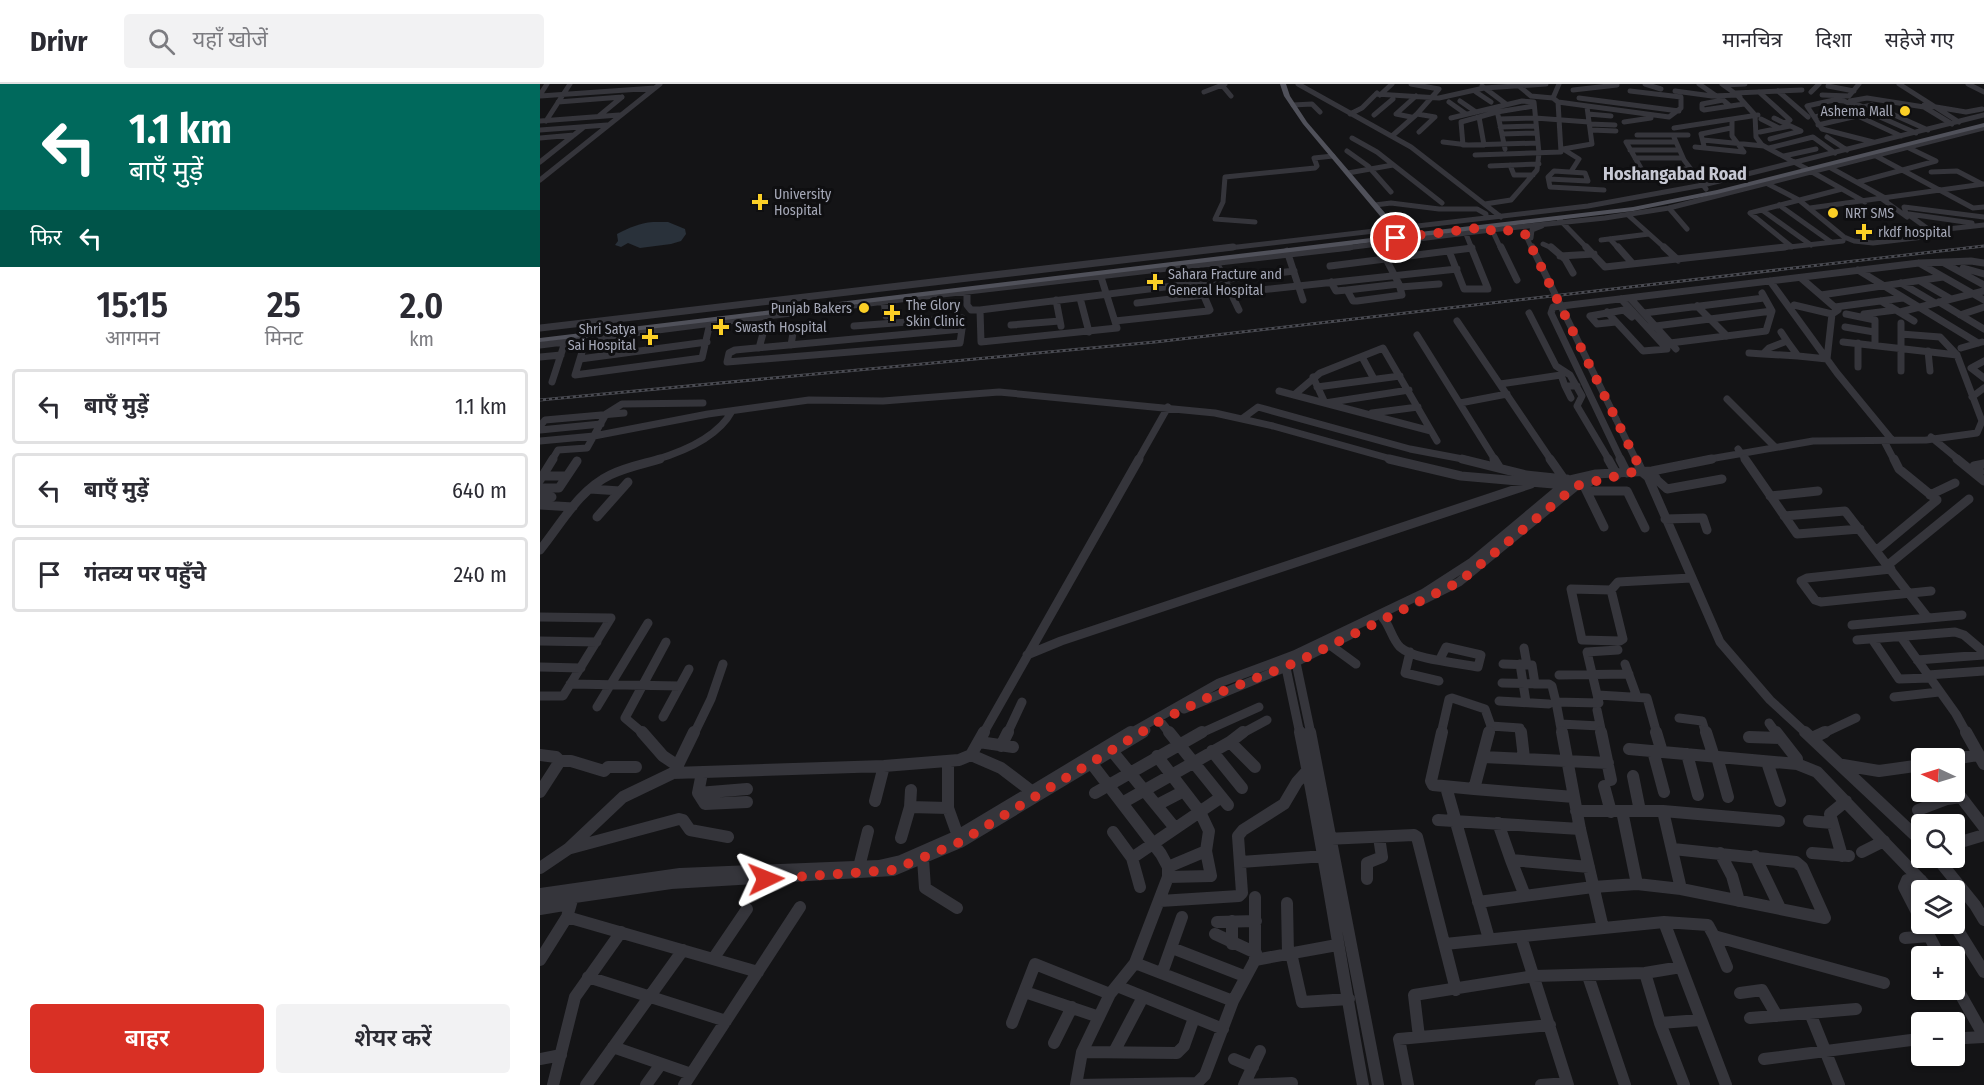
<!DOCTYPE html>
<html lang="hi">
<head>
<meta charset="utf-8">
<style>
	:root { --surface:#fff; --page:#f2f2f3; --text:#2b2b33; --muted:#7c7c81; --line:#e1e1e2; --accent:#d93025 }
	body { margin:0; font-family:"Fira Sans Condensed","Noto Sans Devanagari",sans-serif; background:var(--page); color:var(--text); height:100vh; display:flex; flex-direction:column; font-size:22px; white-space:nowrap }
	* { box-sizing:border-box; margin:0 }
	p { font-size:20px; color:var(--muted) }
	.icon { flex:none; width:33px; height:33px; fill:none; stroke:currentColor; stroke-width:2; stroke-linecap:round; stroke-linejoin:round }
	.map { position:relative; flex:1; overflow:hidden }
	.sheet { display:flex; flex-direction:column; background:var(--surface); width:540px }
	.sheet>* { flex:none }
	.banner { background:#00695c; color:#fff; overflow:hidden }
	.needle { width:39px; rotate:274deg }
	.tools { position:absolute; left:1371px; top:664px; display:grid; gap:12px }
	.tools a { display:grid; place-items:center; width:54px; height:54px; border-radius:6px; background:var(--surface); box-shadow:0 2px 4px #0004; font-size:30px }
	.pin { position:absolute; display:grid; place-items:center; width:51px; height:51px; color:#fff; margin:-26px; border:3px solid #fff; border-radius:50%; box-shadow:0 2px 6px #0007 }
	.me { position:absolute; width:66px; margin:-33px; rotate:88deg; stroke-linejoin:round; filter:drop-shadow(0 0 4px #0008) }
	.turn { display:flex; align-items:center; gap:21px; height:126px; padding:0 30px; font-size:27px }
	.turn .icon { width:78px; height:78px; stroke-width:2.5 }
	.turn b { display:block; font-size:42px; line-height:51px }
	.then { display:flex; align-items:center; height:57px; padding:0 30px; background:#0003; gap:12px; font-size:22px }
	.eta { display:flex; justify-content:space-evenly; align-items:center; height:102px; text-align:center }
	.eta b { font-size:36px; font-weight:600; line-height:42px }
	.button { display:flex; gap:12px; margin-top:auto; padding:12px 30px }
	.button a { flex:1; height:69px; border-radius:6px; background:var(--accent); color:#fff; font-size:24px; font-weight:600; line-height:69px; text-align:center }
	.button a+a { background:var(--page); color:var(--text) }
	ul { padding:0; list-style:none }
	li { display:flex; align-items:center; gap:18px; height:75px; margin:0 12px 9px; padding:0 18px; border:3px solid var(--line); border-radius:6px }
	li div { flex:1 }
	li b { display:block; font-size:22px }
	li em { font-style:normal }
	header { display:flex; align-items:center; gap:36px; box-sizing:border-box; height:84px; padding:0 30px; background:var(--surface); border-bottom:2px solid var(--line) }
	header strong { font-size:28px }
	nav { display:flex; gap:33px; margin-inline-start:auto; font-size:21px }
	.search { width:420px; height:54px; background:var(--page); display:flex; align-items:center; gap:15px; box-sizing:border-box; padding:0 21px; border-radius:6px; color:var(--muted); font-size:22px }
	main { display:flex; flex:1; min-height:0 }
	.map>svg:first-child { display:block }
	.water { fill:#29313a }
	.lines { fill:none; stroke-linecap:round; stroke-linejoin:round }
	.minor-far3 { stroke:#35353b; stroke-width:5 }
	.minor-far2 { stroke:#35353b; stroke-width:7 }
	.minor-far1 { stroke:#35353b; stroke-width:9 }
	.minor { stroke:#35353b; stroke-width:12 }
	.major { fill:#50515a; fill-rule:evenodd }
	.rail-casing { stroke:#4a4b52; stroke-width:3 }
	.rail { stroke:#0f0f11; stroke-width:1.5; stroke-dasharray:3; stroke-linecap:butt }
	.minor-bridge-far1 { stroke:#35353b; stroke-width:5 }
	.minor-bridge { stroke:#35353b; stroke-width:7 }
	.route { stroke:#d93025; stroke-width:10; stroke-dasharray:0 18 }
	.poi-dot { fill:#fbcf26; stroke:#0f0f11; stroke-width:2 }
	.labels { text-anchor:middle; stroke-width:6; stroke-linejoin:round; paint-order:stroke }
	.far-poi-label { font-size:14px; fill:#a5a8b7; stroke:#0f0f11; text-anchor:start }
	.far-district-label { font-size:18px; font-weight:bold; fill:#c6c8d3; stroke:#0f0f11 }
</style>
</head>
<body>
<header>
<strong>Drivr</strong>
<div class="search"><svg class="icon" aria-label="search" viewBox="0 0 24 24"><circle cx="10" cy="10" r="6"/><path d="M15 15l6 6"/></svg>यहाँ खोजें</div>
<nav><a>मानचित्र</a><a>दिशा</a><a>सहेजे गए</a></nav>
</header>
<main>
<section class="sheet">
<div class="banner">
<div class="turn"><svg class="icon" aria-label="left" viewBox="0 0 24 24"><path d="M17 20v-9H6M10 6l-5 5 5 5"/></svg><div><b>1.1 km</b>बाएँ मुड़ें</div></div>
<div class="then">फिर<svg class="icon" aria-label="left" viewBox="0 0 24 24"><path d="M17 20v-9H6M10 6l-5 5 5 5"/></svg></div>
</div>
<div class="eta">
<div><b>15:15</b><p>आगमन</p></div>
<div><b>25</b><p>मिनट</p></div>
<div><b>2.0</b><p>km</p></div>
</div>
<ul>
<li><svg class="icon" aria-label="left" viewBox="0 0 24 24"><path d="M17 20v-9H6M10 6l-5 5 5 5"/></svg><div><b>बाएँ मुड़ें</b></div><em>1.1 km</em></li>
<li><svg class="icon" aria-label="left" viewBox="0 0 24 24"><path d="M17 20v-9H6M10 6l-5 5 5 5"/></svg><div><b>बाएँ मुड़ें</b></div><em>640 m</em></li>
<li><svg class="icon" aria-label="arrive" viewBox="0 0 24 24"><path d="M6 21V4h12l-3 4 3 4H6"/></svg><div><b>गंतव्य पर पहुँचे</b></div><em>240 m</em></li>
</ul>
<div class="button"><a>बाहर</a><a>शेयर करें</a></div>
</section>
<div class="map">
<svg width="1444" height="1001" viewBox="0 0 1444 1001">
	<rect width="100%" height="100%" fill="#141416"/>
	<path class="water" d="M113 138H128L145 145 146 150 141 157 131 160 100 164 88 159 81 163 75 161 78 157 77 150C89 144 99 139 113 138Z"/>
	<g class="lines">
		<path class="minor-far3" d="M681 0 691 12
			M758 0 871 63 961 133
			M1105 0 1121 5
			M1159 0 1175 11
			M1182 0 1200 13
			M1359 0 1419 38
			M1428 0 1444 8
			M1184 1 1205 0
			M942 2 966 20
			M979 2 991 12 1013 14
			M1288 2 1314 7
			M1033 6 1077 1
			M1135 7 1172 12 1198 11
			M1238 7 1268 33
			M664 8 685 0
			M936 8 951 18
			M1219 8 1250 36 1245 39
			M1271 8 1279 0
			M1195 9 1262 6
			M836 10 899 14 944 4 1006 0
			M0 11 7 0
			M840 11 852 0
			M1282 11 1309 12 1319 0
			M0 12 115 4
			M1198 12 1215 31 1216 53 1222 61 1267 85
			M1039 14 1139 27
			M920 17 936 28
			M18 18 82 13
			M909 18 926 30
			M1018 18 1129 33 1141 24V13L1090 7
			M753 21 772 20 780 28
			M1384 21 1426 28 1442 25
			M1190 22 1183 16 1162 20V25L1164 26 1204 20
			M810 30 822 24 837 9
			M877 30 895 33 879 48
			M1048 30 1071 32
			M834 31 853 15
			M958 31 965 65
			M59 32 82 13
			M1318 32 1361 52
			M871 33 856 30 876 12
			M939 33 944 61
			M1275 33 1317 23
			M911 34 982 17 994 18 999 69 997 86 971 116 945 120
			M959 35 995 34 1049 38
			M1221 35 1239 44
			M0 37 79 31
			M6 37 30 0
			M1084 38 1111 34
			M1049 40 1075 41
			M1278 41 1330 29
			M960 43 996 42
			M1134 44 1218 31
			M0 46 67 41
			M1051 46 1076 47
			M1388 46 1332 21 1323 23 1310 17 1327 14 1384 23 1412 40
			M1220 48 1250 42
			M962 50 997 49
			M1097 51H1148
			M1133 51 1144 76 1166 105
			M852 52 877 30 899 5 871 0
			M1287 53 1307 66
			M0 54 34 51
			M812 54 837 68 902 119
			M1230 55 1261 47 1234 34
			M1163 56 1224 62
			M903 58 928 61 998 59
			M1333 58 1282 45 1267 22 1294 16 1304 17 1376 49
			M923 61 921 38 957 28 994 22
			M1164 62 1161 50 1191 44
			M1155 63 1204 68 1192 52V35
			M1229 64 1273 53 1295 69
			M1023 65 1052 60 1047 23
			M1023 65 1039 75 1032 86
			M1090 66H1139
			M807 67 828 82 851 108
			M935 71 1021 68 1018 18 1013 14 1019 0
			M1244 72 1276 65
			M1336 72 1433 124 1444 123
			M1095 74H1143
			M0 78 44 43
			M970 81 974 91H993
			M950 82 999 80
			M1291 84 1347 115
			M1102 86 1086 58H1136
			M1272 88 1325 118
			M1391 88 1417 87 1442 100
			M808 89 853 81
			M1108 93 1150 84
			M1009 95 1048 97 1045 89 1014 87 1008 93 1010 103 1064 106
			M0 96 120 0
			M1318 98 1396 77 1369 64
			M1228 100 1259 116 1304 153 1314 157 1333 159 1392 152 1389 147
			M1342 115 1367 133
			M835 121 851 119 899 125H937L946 130V134
			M1239 121 1291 158
			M1129 124 1147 145
			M1270 124 1444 100
			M1222 126 1271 161
			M1369 130 1432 139
			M1088 131 1126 165
			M1019 135 1048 165
			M715 138 675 135 683 118 685 93 775 84 777 82 774 74 793 72
			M1386 145 1389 147 1444 141
			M951 146 1065 134 1129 124 1444 44
			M1391 147 1366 129 1364 123 1444 133
			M953 148 961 165
			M926 150 932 165
			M991 154 992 146 1002 142
			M1070 155 1079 165
			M1061 156 1109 150
			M1003 160 1014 165
			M1252 163 1210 129 1302 105
			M680 165 1048 122 1163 101 1444 31
			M798 165 951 146 947 143
			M926 165 932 164
			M1232 165 1303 157"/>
		<path class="minor-far2" d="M961 163 977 196
			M1011 163 1025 175 1033 189
			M1046 163 1065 183 1245 163
			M1078 163 1093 180
			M1124 163 1138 176
			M747 167 763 216
			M909 167 924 205H948L931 163
			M1020 172 1054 170
			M846 175 859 200
			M1379 179 1444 216
			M1404 179 1444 201
			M677 180 699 226
			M790 182 932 164
			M1423 184 1444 190
			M1318 186 1438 259
			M1230 197 1297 289 1352 356
			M1380 197 1411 215
			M791 198 796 207 807 206
			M1361 199 1395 219
			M859 200 862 211 817 217H813L807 206Z
			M860 203 899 200
			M427 208V221L431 226H440L754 187
			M692 209 917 185
			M1281 211 1403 193
			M540 214 549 248
			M1090 214 1136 265
			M516 216 521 242
			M344 217 346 232
			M1341 217 1374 237
			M1399 218 1444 245
			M597 219 664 211
			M1254 221 1292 230
			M1157 222 1187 252
			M1295 223 1363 214
			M440 226 441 258 577 244 561 193
			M1067 228 1103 267 1127 265 1081 215
			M1360 228 1444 207
			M989 229 1016 282 1030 291 1042 312 1037 322 1069 376
			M1104 229 1224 214
			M1306 230 1335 236V261
			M1324 230 1356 226
			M1420 231 1444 223
			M575 237 668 227 670 226 658 198
			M917 237 1011 376
			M1076 238 1057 240 1050 232 1084 226 1092 233
			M1361 239V287
			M471 241 520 237
			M314 242 422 234V245
			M1108 243 1232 227
			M1305 243 1334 248
			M0 244 693 163
			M422 245 420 259 187 278 189 269 195 266Z
			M877 251 955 376
			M46 255 35 291 162 274 170 239
			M1303 258 1417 271
			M1130 259 1226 247 1232 227 1222 209
			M1318 259V283
			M0 261 376 213 810 163
			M219 264 224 246 254 243 251 261
			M1421 264 1442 258
			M1388 267 1390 287
			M1209 269 1223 270 1229 264 1247 257 1241 248
			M1223 270 1258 272 1247 257
			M1258 272 1287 275 1292 230 1298 226 1261 194
			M0 273 21 271
			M822 273 834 295
			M40 275 167 258
			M1444 277 1431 284 1444 294
			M773 293 785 319 869 306
			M12 298 25 258
			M960 300 1021 291 1025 302H1037
			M1025 302 1031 314
			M777 303 860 292
			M739 307 891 347
			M754 311 780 289 843 264 897 357
			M1432 313 1444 304
			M1187 315 1235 363
			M920 319 967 310
			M832 329 878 323
			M703 334 718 323 870 365 928 376
			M1076 335 1096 376
			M0 342 5 336 84 329
			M0 346 61 340
			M1391 353 1419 376
			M0 357 54 352 168 330 269 316 343 317 459 308 675 329 733 342 855 376
			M1344 357 1354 376
			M1198 365 1206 376
			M12 376 18 366 47 364 66 330 82 320 163 319
			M115 376C142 368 178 353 192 327
			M598 376 628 323
			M1081 376 1011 229 1013 223 1379 179 1431 177 1444 179
			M1164 376 1273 357 1386 356 1437 349 1442 337 1417 271 1400 253 1361 250"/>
		<path class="minor-far1" d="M849 375 921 392 1025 401
			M922 375 986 391 1024 395
			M954 375 959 383
			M1010 375 1024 395H1027
			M1068 375 1077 391
			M1080 375 1087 389
			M1096 375 1102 388 1108 393 1180 558 1230 616 1267 650
			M1205 375 1257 450 1320 445
			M1417 375 1444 397
			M1112 387 1117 396 1127 405 1182 395
			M1440 388 1434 382 1444 380
			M3 392H27
			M0 396 13 375
			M0 404H19L37 377
			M1045 404 1064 443
			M50 405 80 407
			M1047 407H1087L1105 444
			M1390 411 1415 399
			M1230 412 1278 407
			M0 413H12
			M0 421 33 423
			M1244 432 1305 427 1388 534
			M57 433 88 398
			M1125 435 1163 434 1167 446
			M0 466C21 440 39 406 70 391 86 383 103 380 120 375
			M1337 466 1397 416 1359 385 1354 375
			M1348 481 1429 415
			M1351 485 1267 494 1261 497 1275 516 1281 518 1391 507
			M1031 505 1071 506 1083 555 1080 557 1042 556Z
			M1071 506 1078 498 1151 494
			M879 518 919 498 1036 402 1050 398
			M0 533 71 534 23 612H0
			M843 534C850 542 852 555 860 563 874 576 919 579 938 583L941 571 906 563 900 575
			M1312 541 1422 531
			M1361 553 1416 630 1427 650
			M1332 555 1359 595 1390 594
			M1317 556 1415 548 1424 551 1444 568
			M0 557 57 558
			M790 561 816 580
			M984 564 987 581
			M870 568 865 589 899 597
			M487 571 521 557 991 400
			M755 574 771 650
			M1377 576 1444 571
			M745 579 760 650
			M963 580 992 581 995 600
			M980 580 986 618
			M1085 580 1097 613
			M0 583 41 584
			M1019 591 1089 590
			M1388 591 1444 587
			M962 599 1009 600 1012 602 1016 618
			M30 600 140 602
			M1058 611 1107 614 1117 650
			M1354 613 1399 608
			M959 617 1009 620
			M57 623 108 539
			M644 625 746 583 810 551
			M1057 626 1062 650
			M123 633 149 585
			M1139 634 1162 637 1166 650
			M620 637 630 650
			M1229 639 1237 650
			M1020 640 1060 642
			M951 642 980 644 981 650
			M104 650 85 634 126 558
			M154 650 171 615 183 580
			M443 650 599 375
			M467 650 482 618
			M589 650 679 599 754 571 884 509 932 478 1030 396 1056 390 1112 387 1172 375
			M600 650 606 646
			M659 650 719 623
			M701 650 727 636
			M901 650 909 615 912 614 945 625 951 642 949 650
			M1022 650 1016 618 1059 619 1047 568 1078 566
			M1282 650 1316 634"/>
		<path class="minor" d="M102 648 123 672 138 682
			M629 648 688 721
			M760 648C784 765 801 883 823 1001
			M770 648 838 1001
			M902 648 891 697 893 701 934 705 949 648
			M981 648 984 674
			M1022 648 1040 745 1063 844
			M1061 648 1071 696
			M1116 648 1122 668
			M1166 648 1174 673
			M1236 648 1257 675V680
			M1265 648 1382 758
			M1426 648 1444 680
			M1209 653 1240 654
			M1272 654 1285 648
			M439 658 473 663
			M690 658 715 683
			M461 662 468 648
			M1089 665 1257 680 1277 688 1391 807
			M572 667 635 744
			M672 667 702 704
			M1113 667 1124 708
			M1147 670 1158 711
			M0 671 16 673 20 677 0 708
			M431 671 461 684 490 706
			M617 672 660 728 669 747 666 767 671 792 628 793
			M943 673 1068 679
			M1177 673 1188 713
			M1414 675 1437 671
			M20 677H31L64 687 68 683H96
			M408 678V724L418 752
			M1227 678 1240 717
			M1303 681 1339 687 1382 681
			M135 687 154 648
			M162 689 158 709 165 720 207 718
			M1093 692 1100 727
			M1064 702 1071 728
			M906 703 949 855
			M1414 704 1444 743
			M934 705 1034 713
			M158 709 207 705
			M555 709 662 648
			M335 717 344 682
			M582 719 690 658 703 648
			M617 721 644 707
			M370 723 408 724
			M1378 726 1407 715 1421 713
			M1036 727H1123L1239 737
			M1082 727 1097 800
			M1123 727 1141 805
			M898 736 1040 745
			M1269 737 1292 739
			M958 739 971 776 1049 783
			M573 748 592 774 680 714
			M361 754 370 723 371 706
			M786 755 874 751 877 753 916 906
			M1414 760 1444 751
			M31 764 139 735 143 736 150 746 188 753
			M1322 768 1344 757
			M1180 769 1192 792 1199 817
			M1272 769 1309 772
			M1215 772 1240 824
			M1302 772 1290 730 1306 717
			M592 774 600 803
			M1397 774 1435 821 1444 836
			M383 775 385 804 417 824
			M971 776 985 812
			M701 778 785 772
			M319 783 328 747
			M628 783 666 767
			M0 784 28 765 83 713 133 689 344 682 419 676 431 671 444 648
			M827 795V779L842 773 839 753
			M1381 796H1367L1364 803 1382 838
			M0 810 140 790 339 782 361 777 418 752 591 648
			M715 813V876
			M620 817 699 812 702 809 698 752 703 746 744 720 757 698 767 687
			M0 818 131 799 353 786 420 758 603 648
			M938 818 1053 803 1097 800 1141 805 1285 834 1262 783 1256 778 1133 765
			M747 819 748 870
			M0 825 30 820
			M27 833 218 888
			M692 837V860
			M677 838 716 837
			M1124 838 1186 1001
			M1383 840 1400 873
			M1414 840 1444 888
			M675 850 716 869
			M1174 852 1187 883
			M981 853 1028 1001
			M1365 854 1389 852
			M905 860 1124 838 1168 841 1174 852 1344 899
			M632 864 704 892
			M751 869 762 918 809 915
			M173 875 207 825
			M0 876 27 833 34 809
			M595 879 693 917
			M622 889 642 833
			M1105 889 1120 939 1144 1001
			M1048 892 1085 1001
			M48 893 186 937
			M1414 899 1444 952
			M577 902 683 945
			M485 908 559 933
			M1200 909 1222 906 1237 932
			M1270 929 1299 1001
			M1210 934 1316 925
			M472 939 495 880 570 910
			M1120 939 1160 936
			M879 953 874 911 994 892 1105 889 1141 883
			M1425 954 1444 953
			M514 959 532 923
			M73 963 151 990
			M542 968 637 969 644 962 654 934
			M574 968 603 913
			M0 975 21 971
			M694 975 713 983
			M1224 975 1371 956
			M13 1001 35 913 81 848
			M46 1001 143 866
			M106 1001 121 980
			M144 1001 260 823
			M536 1001 542 968 570 910 595 879 628 793V783L621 770 552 680
			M536 1001 657 999 665 991 693 917 715 876 797 861
			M704 1001 720 967
			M705 1001 752 999
			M868 1001 859 955 1010 941
			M1001 1001 1027 999"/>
		<path class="major" d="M740 0H746L750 12 767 38 863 150 1093 123 1177 106 1444 39V43L1177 110 1093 127 0 258V254L856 151 763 40 744 12Z"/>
		<g class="rail-casing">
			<path id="rail" d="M0 316 615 258 1444 162"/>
		</g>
		<use href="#rail" class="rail"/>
		<path class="minor-bridge-far1" d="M987 154 992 165"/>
		<path class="minor-bridge" d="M992 163 1076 335"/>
	</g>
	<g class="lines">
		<path class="route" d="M226 795 353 786 420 758 620 637 671 612 757 578 919 498 1036 402 1093 388 1100 384 985 150 973 146 953 148 947 143 856 154"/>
	</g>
	<g class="poi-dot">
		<circle cx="1365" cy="27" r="6"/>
		<path d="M217 109h6v6h6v6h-6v6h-6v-6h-6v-6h6z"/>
		<circle cx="1293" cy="129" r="6"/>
		<path d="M1321 139h6v6h6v6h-6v6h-6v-6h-6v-6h6z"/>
		<path d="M612 189h6v6h6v6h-6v6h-6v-6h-6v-6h6z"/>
		<circle cx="324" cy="224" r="6"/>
		<path d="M349 220h6v6h6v6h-6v6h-6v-6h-6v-6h6z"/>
		<path d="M178 234h6v6h6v6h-6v6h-6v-6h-6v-6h6z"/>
		<path d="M107 244h6v6h6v6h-6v6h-6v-6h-6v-6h6z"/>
	</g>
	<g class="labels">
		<g class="far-poi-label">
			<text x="1353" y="32" text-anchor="end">Ashema Mall</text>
			<text x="234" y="115">University<tspan x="234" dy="16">Hospital</tspan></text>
			<text x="1305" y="134">NRT SMS</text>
			<text x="1338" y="153">rkdf hospital</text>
			<text x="628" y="195">Sahara Fracture and<tspan x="628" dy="16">General Hospital</tspan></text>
			<text x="366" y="226">The Glory<tspan x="366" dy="16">Skin Clinic</tspan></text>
			<text x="312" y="229" text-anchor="end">Punjab Bakers</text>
			<text x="195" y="248">Swasth Hospital</text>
			<text x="96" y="250" text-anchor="end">Shri Satya<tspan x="96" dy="16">Sai Hospital</tspan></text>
		</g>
		<g class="far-district-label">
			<text x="1135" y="96">Hoshangabad Road</text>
		</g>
	</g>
</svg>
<div class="tools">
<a><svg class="needle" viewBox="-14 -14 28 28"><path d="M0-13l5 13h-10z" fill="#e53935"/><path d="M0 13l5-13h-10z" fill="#7c7c81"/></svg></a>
<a><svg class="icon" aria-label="search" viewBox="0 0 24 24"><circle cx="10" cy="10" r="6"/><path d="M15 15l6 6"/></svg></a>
<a><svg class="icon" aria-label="layers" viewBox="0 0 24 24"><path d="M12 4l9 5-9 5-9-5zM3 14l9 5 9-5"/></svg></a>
<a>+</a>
<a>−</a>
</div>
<div class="pin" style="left:856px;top:154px;background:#d93025"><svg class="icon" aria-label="arrive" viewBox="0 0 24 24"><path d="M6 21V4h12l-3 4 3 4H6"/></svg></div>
<svg class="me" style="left:226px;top:795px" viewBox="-20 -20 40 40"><path d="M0-17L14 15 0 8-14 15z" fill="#d93025" stroke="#fff" stroke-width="4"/></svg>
</div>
</main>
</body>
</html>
